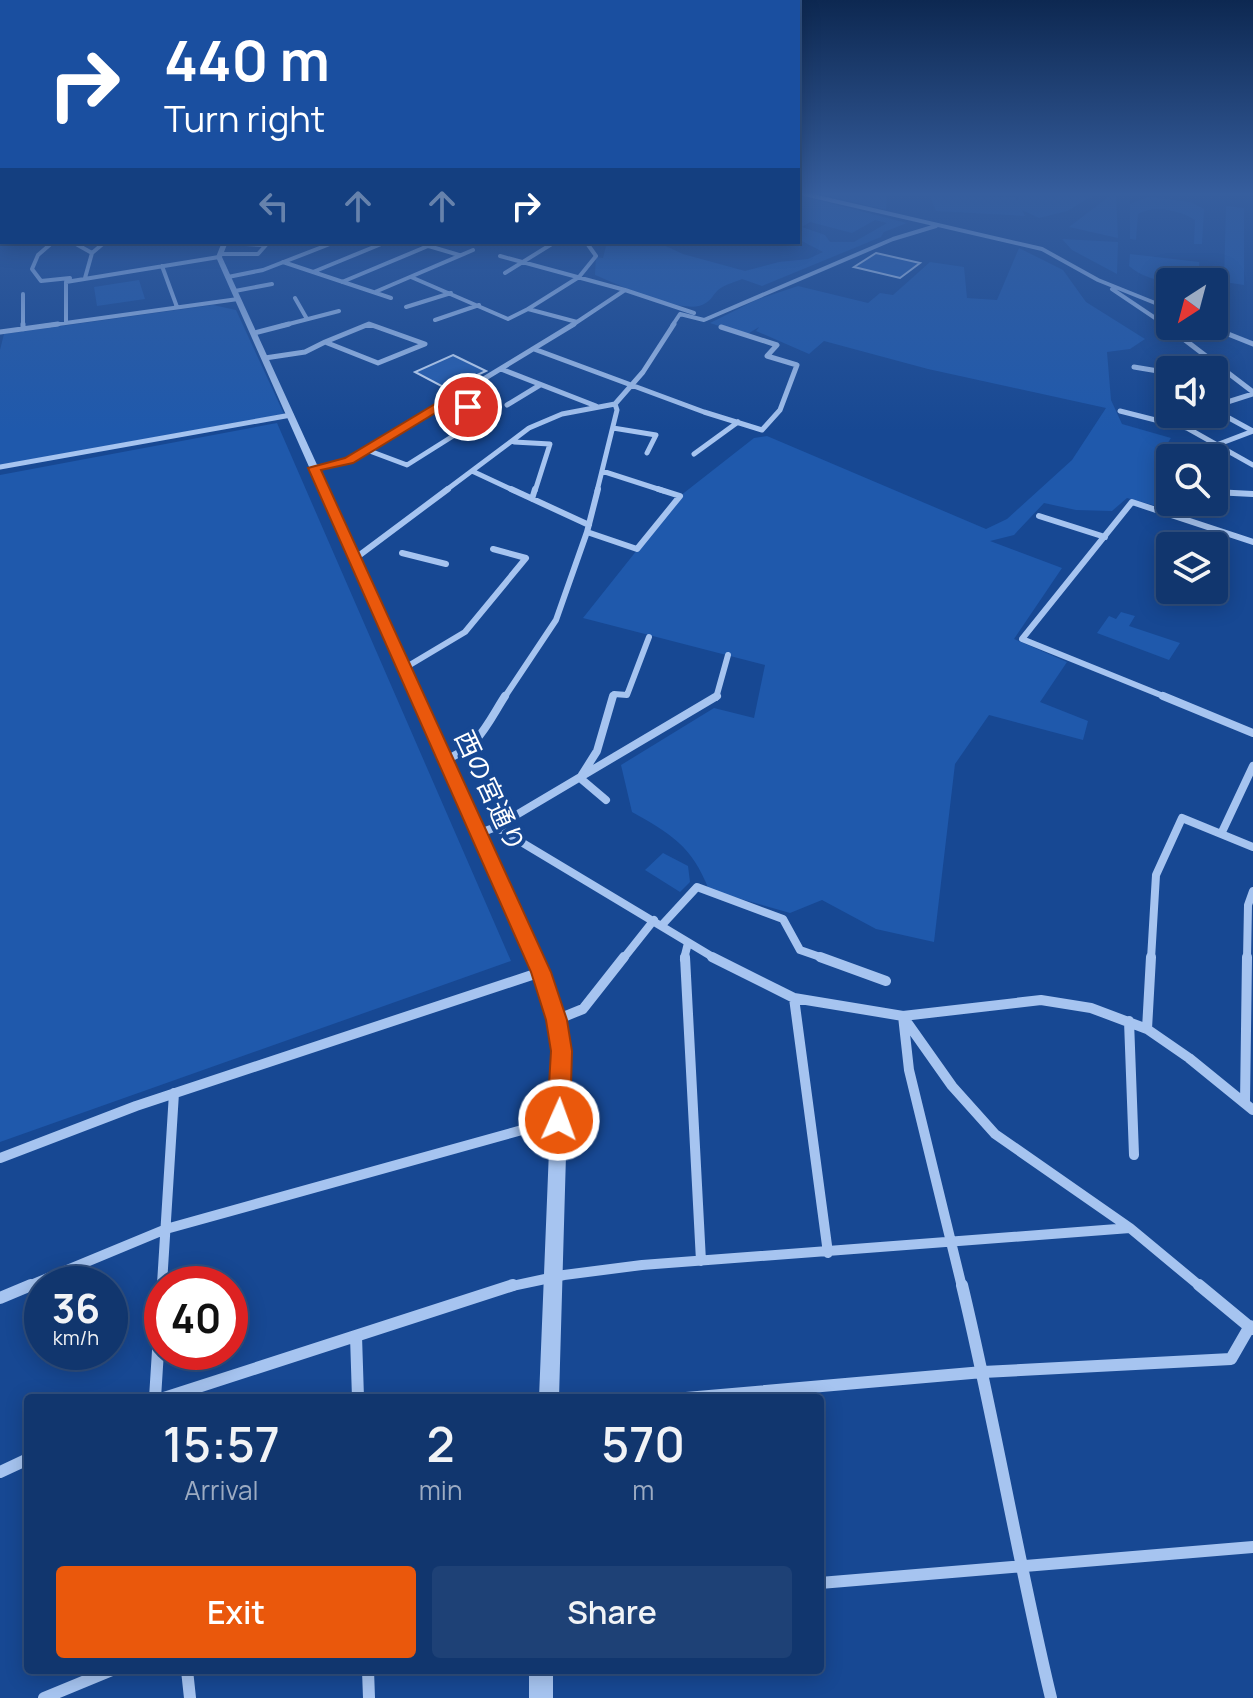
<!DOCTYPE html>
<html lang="en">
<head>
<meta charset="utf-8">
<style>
	:root { --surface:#11366e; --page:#1e4176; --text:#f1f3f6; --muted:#9cabc2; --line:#305081; --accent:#ea580c }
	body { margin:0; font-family:Manrope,"Noto Sans JP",sans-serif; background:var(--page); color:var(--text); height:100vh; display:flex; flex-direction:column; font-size:30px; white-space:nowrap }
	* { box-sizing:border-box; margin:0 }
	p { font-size:26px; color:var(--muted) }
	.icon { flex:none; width:44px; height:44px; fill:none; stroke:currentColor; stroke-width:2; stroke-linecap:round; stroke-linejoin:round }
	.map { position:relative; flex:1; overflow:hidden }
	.details { position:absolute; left:24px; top:1394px; width:800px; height:280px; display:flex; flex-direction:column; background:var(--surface); border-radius:8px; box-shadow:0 4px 20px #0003,0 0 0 2px var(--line) }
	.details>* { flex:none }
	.top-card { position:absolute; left:0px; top:0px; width:800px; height:244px; box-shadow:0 4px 20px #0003,0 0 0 2px var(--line); background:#1a4fa0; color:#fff; overflow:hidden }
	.needle { width:52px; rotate:216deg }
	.buttons { position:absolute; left:1156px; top:268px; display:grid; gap:16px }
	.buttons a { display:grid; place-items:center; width:72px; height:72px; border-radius:8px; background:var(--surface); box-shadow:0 4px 20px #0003,0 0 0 2px var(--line); font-size:40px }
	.speed { position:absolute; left:24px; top:1266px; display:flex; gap:16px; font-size:40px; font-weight:700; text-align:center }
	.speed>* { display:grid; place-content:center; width:104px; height:104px; border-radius:50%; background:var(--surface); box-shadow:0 4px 20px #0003,0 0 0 2px var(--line); line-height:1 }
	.speed small { font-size:20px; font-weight:400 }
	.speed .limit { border:12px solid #d22; background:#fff; color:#111 }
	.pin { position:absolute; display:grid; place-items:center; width:68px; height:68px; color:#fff; margin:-34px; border:4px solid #fff; border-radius:50%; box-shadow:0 2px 8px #0007 }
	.me { position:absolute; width:88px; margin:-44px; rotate:2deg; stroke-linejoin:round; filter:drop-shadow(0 0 6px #0008) }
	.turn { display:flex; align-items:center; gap:28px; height:168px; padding:0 32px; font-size:36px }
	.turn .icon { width:104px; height:104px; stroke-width:2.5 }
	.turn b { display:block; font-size:56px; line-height:68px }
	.lanes { display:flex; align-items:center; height:76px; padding:0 32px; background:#0003; justify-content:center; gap:40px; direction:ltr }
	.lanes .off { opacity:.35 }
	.eta { display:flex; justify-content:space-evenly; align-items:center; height:136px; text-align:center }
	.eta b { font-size:48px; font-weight:600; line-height:56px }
	.primary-button { display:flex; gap:16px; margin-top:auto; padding:16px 32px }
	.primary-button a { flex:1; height:92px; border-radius:8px; background:var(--accent); color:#fff; font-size:32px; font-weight:600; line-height:92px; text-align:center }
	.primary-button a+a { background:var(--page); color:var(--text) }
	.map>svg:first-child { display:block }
	.green { fill:#1f59ac; fill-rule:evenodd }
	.building { fill:#255eb1; stroke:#cde0fb; stroke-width:2 }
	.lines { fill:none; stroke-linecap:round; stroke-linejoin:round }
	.minor-far5 { stroke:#a6c4f0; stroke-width:4 }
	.minor-far4 { stroke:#a6c4f0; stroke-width:5 }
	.minor-far3 { stroke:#a6c4f0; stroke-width:6 }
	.minor-far2 { stroke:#a6c4f0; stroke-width:8 }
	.minor-far1 { stroke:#a6c4f0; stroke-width:10 }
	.minor { stroke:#a6c4f0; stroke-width:12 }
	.tertiary { fill:#a6c4f0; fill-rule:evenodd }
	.primary { fill:#eff5ff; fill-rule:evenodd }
	.route { fill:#ea580c; stroke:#983908; stroke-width:2 }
	.labels { text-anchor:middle; stroke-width:8; stroke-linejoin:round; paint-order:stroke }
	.street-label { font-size:26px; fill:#fff; stroke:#174893 }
</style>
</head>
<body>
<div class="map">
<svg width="1253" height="1698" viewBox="0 0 1253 1698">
	<rect width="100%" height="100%" fill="#174893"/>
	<path class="green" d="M821 194H1096L1067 211 1039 218 1022 210 1025 216 936 211 930 196 1015 197 1017 201 1020 195 887 194 886 210Z
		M798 195 907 223 884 232 881 237 762 286 742 279C735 282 724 285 718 290 712 296 710 303 699 306 674 311 619 285 595 275L596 257 603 258 607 242H657L683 254 745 271 779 262 808 259 823 252 798 239ZM875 220 887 223 854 242H830L825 235 802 227 810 222 852 233Z
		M1111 195H1116L1118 238 1069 227Z
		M1148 197 1190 202 1204 209 1202 244H1194L1195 220C1180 210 1153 205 1138 214L1136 240 1130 239V204Z
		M1226 206 1244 208V285L1224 282Z
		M1062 239 1118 242 1117 274 1072 250Z
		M1019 248 1063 270 1086 302 1145 339 1130 349 1107 352 1111 400 1122 424 1171 438 1165 447 1196 457 1170 458V488L1160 507 1127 498 1112 511 1076 510 1044 503 1014 535 990 541 1062 568 1014 639 1067 662 1040 702 1088 721 1083 740 989 715 955 764 934 942 876 929 822 900 790 913 709 890C692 846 671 834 632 812L621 765 714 708 754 718 765 665 583 618 680 496 754 438 767 436 986 529 1007 519 1072 460 1106 408 928 369 824 341 809 354 756 331 759 327 746 335 710 323 756 300 798 286 868 303 880 293 893 295 930 262 964 267 967 298 997 300Z
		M1130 254 1199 262V276C1178 286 1147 282 1129 266Z
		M139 280 145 299 97 306 94 287Z
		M213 305 236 310 284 414 0 465V350L4 334Z
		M277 423 511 961 0 1142V475Z
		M1121 612 1135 616 1129 626 1180 643 1169 660 1097 633 1109 616 1116 619Z
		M663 853 688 866 690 882 680 892 645 870Z"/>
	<path class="building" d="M876 253 920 263 900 278 854 267Z
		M453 355 486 371 447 389 415 372Z"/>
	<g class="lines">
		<path class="minor-far5" d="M804 194 1042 249 1098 280 1170 309
			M53 242 38 255 32 269 41 281 70 278
			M415 242 459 255
			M51 244H76L92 253
			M220 254H258L266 245 225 243
			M500 256 625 290 694 313
			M283 262 391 298
			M162 266 177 307
			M313 272 386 242
			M505 273 555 242
			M228 277 263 270 335 242
			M411 277 508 319 528 309
			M85 278 92 253 105 242
			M342 282 428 246
			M1112 289 1167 326
			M235 291 272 284
			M375 292 473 250
			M23 294V326
			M295 298 307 319
			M406 307 451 293
			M435 320 479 305
			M577 322 625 290
			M66 323V282L219 257
			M44 326 238 299
			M281 326 339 311
			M364 326H374
			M571 326 577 322 528 309 579 277 596 256 586 242
			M672 326 680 314 704 320 893 239 936 226"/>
		<path class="minor-far4" d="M23 324V329
			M369 324 425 344 378 363 325 342Z
			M1164 324 1253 392
			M1208 326 1253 344
			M0 332 58 324
			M254 333 289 324
			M534 349 704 412 762 430 780 410 797 365 767 356 777 345 721 327
			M265 358 305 352 325 342
			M1134 367 1170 373
			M501 369 596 406
			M507 405 540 385
			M1218 405 1253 394
			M1120 411 1187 428 1253 465
			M1204 414 1229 418 1253 431
			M613 428 656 435 647 453
			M514 442 550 444 535 491
			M367 450 407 465 488 414 449 400
			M694 454 738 422
			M1195 458 1219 444 1253 431
			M0 467 291 415
			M314 468 349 461 574 324
			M472 471 515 491
			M602 471 664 491
			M445 491 529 428 562 414 615 404
			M597 491 617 410 615 404 643 372 674 324
			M1168 491 1170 488"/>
		<path class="minor-far3" d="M511 489 589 525
			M1214 492 1253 494
			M532 499 535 489
			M1164 513 1160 507 1169 489
			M1039 516 1105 537
			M587 532 637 549 680 496 658 489
			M402 553 446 564
			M353 560 448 489
			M403 669 465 632 526 558 493 549
			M504 698 556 620 587 532 598 489
			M613 698 614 694 627 695 649 637
			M716 698 728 655
			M1168 698 1022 639 1132 502 1253 542"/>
		<path class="minor-far2" d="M1163 696 1253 733
			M444 760C478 749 487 724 505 696
			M606 800 580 778 597 751 613 696
			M496 827 717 696
			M1222 832 1253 766
			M480 833 496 827 716 959
			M662 925 697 887 783 919 800 950 826 959
			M623 959 654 920
			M684 959 688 943
			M1151 959 1156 875 1182 818 1253 847
			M1247 959 1248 905 1253 891"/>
		<path class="minor-far1" d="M685 957 701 1261
			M712 957 794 998 903 1016 1041 1000 1091 1008 1147 1029 1189 1058 1253 1110
			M820 957 886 981
			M794 998 828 1253
			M903 1016 909 1070 962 1287
			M904 1018 952 1086 995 1134 1130 1228 1201 1287
			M556 1020 583 1009 624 957
			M1129 1021 1134 1155
			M1147 1029 1151 957
			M1245 1103 1247 957
			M0 1158 136 1106 541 972
			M162 1284 174 1093
			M26 1287 166 1229 558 1120
			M507 1287 564 1275 642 1265 1130 1228"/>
		<path class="minor" d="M962 1285C995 1422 1018 1561 1051 1698
			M1199 1285 1252 1329
			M0 1298 31 1285
			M356 1336 358 1398
			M155 1398 162 1288
			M164 1398 513 1285
			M686 1398 983 1372 1231 1359 1250 1326
			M0 1472 28 1459
			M820 1583 1253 1547
			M187 1670 190 1698
			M368 1670 369 1698
			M44 1698 112 1670"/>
		<path class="tertiary" d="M222 242H228L222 257 549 972 564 1020 569 1051 559 1398H539L553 1051 548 1020 533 972 216 257Z
			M529 1670H553V1698H529Z"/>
		<path class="primary" d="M0 211H2V217H0Z"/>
	</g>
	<linearGradient id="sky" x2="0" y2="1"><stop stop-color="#0d2851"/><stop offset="0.45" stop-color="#365e9e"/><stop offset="1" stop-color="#365e9e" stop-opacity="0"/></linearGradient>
	<rect width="1253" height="431" fill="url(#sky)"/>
	<path class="route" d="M445 398H453L474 407 468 411 450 404 353 463 321 470 551 972 567 1020 572 1051 570 1120 567 1127 559 1130 551 1127 547 1120 551 1051 546 1020 531 972 308 468 345 458Z"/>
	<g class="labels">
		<g class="street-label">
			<text transform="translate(490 791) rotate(65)" y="9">西の宮通り</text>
		</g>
	</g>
</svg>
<div class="buttons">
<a><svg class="needle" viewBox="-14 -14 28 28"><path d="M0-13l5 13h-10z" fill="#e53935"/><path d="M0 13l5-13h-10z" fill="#9cabc2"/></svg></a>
<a><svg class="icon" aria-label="sound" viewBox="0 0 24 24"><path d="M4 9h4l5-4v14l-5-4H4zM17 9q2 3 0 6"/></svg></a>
<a><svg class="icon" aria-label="search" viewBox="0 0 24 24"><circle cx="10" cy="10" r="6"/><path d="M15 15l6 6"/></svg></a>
<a><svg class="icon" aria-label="layers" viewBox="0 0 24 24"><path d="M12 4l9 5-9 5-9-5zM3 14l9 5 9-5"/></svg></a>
</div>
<div class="speed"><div>36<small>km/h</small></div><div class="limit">40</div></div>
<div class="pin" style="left:468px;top:407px;background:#d93025"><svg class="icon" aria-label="arrive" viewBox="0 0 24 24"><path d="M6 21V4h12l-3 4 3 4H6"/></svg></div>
<svg class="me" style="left:559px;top:1120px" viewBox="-20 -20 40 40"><circle r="17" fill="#ea580c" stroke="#fff" stroke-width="3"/><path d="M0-11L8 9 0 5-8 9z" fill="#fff"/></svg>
<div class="top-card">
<div class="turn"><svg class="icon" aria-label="right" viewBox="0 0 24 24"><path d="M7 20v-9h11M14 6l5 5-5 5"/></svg><div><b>440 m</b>Turn right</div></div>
<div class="lanes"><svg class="icon off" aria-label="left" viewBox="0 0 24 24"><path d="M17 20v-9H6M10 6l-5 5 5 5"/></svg><svg class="icon off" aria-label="ahead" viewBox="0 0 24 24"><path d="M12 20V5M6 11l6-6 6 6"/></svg><svg class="icon off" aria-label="ahead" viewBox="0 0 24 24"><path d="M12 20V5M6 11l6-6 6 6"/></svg><svg class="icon" aria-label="right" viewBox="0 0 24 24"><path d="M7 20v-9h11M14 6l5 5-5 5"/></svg></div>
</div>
<section class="details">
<div class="eta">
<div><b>15:57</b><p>Arrival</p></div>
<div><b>2</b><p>min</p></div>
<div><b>570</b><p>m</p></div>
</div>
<div class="primary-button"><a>Exit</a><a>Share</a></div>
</section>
</div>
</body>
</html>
